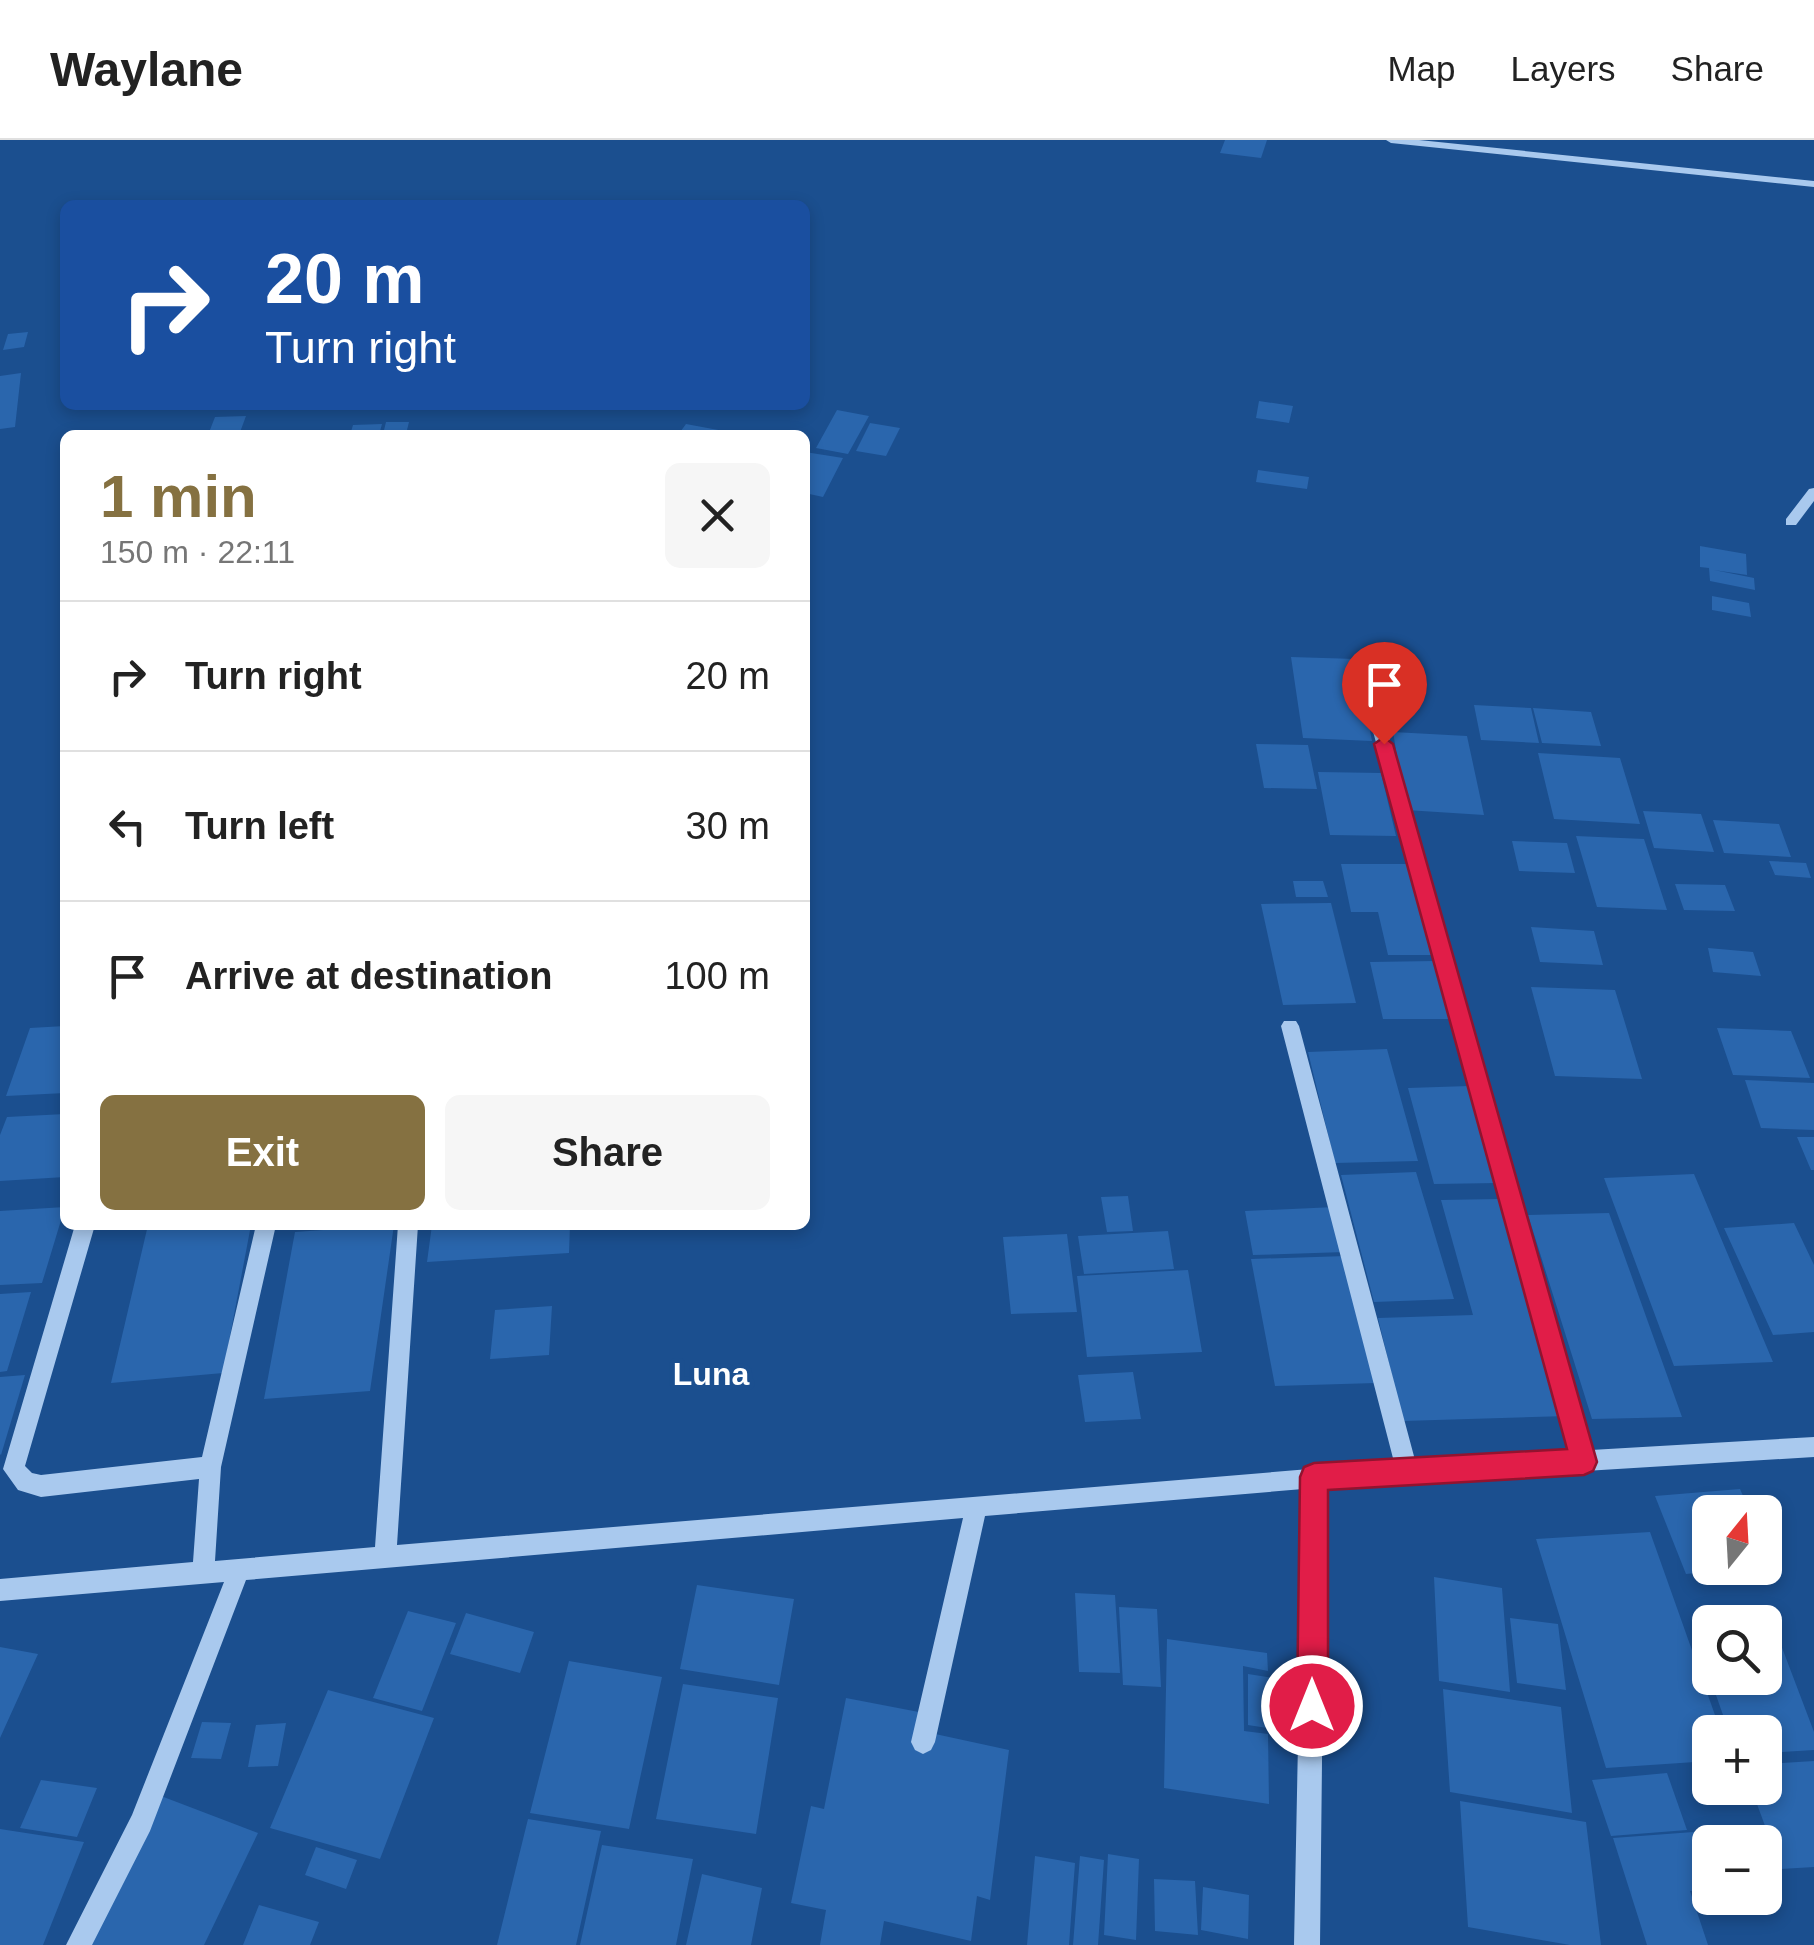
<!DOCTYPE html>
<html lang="en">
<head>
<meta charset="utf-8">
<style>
	:root { --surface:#fff; --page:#f6f6f6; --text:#222; --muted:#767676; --line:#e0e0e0; --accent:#857141 }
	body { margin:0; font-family:Arial,sans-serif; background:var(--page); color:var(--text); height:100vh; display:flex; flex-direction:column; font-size:38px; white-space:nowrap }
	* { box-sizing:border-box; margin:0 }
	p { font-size:32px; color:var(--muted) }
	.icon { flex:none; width:55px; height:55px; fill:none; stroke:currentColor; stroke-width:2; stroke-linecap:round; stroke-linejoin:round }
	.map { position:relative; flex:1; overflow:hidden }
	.panel { position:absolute; left:60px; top:290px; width:750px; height:800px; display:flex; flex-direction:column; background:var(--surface); border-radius:15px; box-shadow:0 5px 15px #0003 }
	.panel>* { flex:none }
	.banner { position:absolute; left:60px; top:60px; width:750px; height:210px; border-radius:15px; box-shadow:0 5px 15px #0003; background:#1a4fa0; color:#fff; overflow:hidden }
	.needle { width:65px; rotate:18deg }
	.fabs { position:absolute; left:1692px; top:1355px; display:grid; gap:20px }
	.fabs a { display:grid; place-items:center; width:90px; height:90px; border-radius:15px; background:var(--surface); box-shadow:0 5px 15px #0003; font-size:50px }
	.pin { position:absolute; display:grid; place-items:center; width:85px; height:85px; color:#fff; margin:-102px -42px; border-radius:50% 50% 50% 0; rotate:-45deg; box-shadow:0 0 10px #0007 }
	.pin .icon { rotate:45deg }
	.me { position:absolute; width:110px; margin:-55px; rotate:0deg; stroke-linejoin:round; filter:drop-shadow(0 0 8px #0008) }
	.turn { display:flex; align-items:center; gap:35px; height:210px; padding:0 40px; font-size:45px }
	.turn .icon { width:130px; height:130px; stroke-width:2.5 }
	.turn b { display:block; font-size:70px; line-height:85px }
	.round { display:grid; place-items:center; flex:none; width:105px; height:105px; border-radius:15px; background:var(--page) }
	.head { display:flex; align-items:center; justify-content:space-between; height:170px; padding:0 40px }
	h1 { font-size:60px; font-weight:700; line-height:75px; color:var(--accent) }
	.cta { display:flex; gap:20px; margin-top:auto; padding:20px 40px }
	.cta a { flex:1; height:115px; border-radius:15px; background:var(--accent); color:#fff; font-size:40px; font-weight:700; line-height:115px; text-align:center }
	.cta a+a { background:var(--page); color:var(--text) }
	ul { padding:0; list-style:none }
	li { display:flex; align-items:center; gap:30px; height:150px; padding:0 40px; border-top:2px solid var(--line) }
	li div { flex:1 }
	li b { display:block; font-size:38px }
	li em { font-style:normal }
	header { display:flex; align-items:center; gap:60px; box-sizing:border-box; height:140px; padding:0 50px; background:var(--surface); border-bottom:2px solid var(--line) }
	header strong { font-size:48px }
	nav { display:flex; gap:55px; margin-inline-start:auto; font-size:35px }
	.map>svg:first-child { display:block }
	.building { fill:#2a66ad }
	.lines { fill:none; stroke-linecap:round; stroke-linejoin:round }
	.minor { fill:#a9c9ee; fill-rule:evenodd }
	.route { fill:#e11d48; stroke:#92132f; stroke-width:2.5 }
	.labels { text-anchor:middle; stroke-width:10; stroke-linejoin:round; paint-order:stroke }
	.quarter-label { font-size:32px; font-weight:bold; fill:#fff; stroke:#1b4f8f }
</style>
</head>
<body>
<header>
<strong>Waylane</strong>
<nav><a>Map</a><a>Layers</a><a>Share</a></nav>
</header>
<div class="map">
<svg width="1814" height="1805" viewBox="0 0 1814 1805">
	<rect width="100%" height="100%" fill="#1b4f8f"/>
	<path class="building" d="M1225 0H1267L1261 18 1220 13Z
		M28 192 24 207 3 210 8 194Z
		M21 233 15 287 0 289V236Z
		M1259 261 1293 266 1289 283 1256 278Z
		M837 270 869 276 848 314 816 308Z
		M246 276 239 295H208L215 277Z
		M386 282H409L406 294H383Z
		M870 283 900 288 886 316 856 311Z
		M382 284 379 295H350L353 285Z
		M686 284 729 292 678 295Z
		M805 312 843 318 823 357 805 353Z
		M1258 330 1309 337 1307 349 1256 342Z
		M1700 406 1746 414 1747 435 1714 430 1754 438 1755 450 1710 441 1709 428 1700 427Z
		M1712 456 1749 463 1751 477 1712 470Z
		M1291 517 1356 519 1372 601 1303 598Z
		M1474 565 1531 568 1539 603 1481 600Z
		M1533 568 1591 572 1601 606 1542 603Z
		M1393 592 1467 596 1484 675 1406 670Z
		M1256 604 1308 605 1317 649 1264 648Z
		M1538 613 1620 618 1640 684 1554 679Z
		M1318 632 1381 633 1396 696 1330 695Z
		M1643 671 1701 674 1714 712 1654 708Z
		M1713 680 1779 684 1791 717 1724 713Z
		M1576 696 1644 699 1667 770 1597 767Z
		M1512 701 1567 703 1575 733 1519 731Z
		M1769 721 1806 723 1811 738 1775 735Z
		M1341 724H1409L1433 815H1388L1378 772H1351Z
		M1293 741H1323L1328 757H1296Z
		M1675 744 1725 745 1735 771 1684 770Z
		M1331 763 1356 863 1283 865 1261 764Z
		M1531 787 1594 791 1603 825 1540 822Z
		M1708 808 1753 812 1761 836 1713 832Z
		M1435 821 1451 879H1383L1370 822Z
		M1531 847 1615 850 1642 939 1555 936Z
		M65 886V953L6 956 30 888Z
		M1717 888 1791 891 1810 938 1733 935Z
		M1387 909 1418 1021 1335 1023 1308 912Z
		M1745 940 1814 943V990L1761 988Z
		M1469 946 1498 1043 1434 1044 1408 948Z
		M65 974V1037L0 1041V995L7 977Z
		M1797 997H1814V1030H1811Z
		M1416 1032 1454 1159 1374 1162 1341 1035Z
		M1694 1034 1773 1222 1674 1226 1604 1038Z
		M1128 1056 1133 1091 1107 1092 1101 1057Z
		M1500 1059 1567 1276 1403 1281 1378 1178 1473 1175 1441 1060Z
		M65 1067 42 1143 0 1145V1071Z
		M1335 1067 1345 1112 1253 1115 1245 1071Z
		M1609 1073 1682 1277 1592 1279 1528 1075Z
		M1794 1083 1814 1125V1192L1773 1195 1724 1088Z
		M148 1085H251L223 1233 111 1243Z
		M394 1085 370 1251 264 1259 295 1092Z
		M432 1085H570L569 1113 427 1122Z
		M1168 1091 1174 1129 1084 1134 1078 1096Z
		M1067 1094 1077 1172 1011 1174 1003 1097Z
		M1346 1116 1376 1243 1275 1246 1251 1119Z
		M1188 1130 1202 1212 1087 1217 1077 1136Z
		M31 1152 7 1231 0 1232V1154Z
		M552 1166 549 1215 490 1219 495 1170Z
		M1133 1232 1141 1279 1085 1282 1078 1235Z
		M25 1235 1 1315 0 1314V1237Z
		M1740 1349 1750 1372H1710V1428L1724 1430 1686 1434 1655 1356Z
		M1650 1392 1721 1592H1710V1621L1606 1628 1536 1399Z
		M1434 1437 1502 1448 1510 1552 1439 1541Z
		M697 1445 794 1459 779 1545 680 1529Z
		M1075 1453 1115 1455 1120 1533 1079 1532Z
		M1119 1467 1157 1469 1161 1547 1123 1545Z
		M408 1471 456 1483 422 1571 373 1558Z
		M466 1473 534 1492 520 1533 450 1514Z
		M1510 1478 1558 1484 1566 1550 1517 1543Z
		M1167 1499 1267 1513 1268 1531 1243 1526 1244 1591 1268 1594 1269 1664 1164 1648Z
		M1781 1505 1814 1592V1610L1765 1613V1592H1729L1710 1538H1765V1506Z
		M0 1507 38 1514 0 1598Z
		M569 1521 662 1537 629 1689 530 1673Z
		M1248 1534 1299 1542 1300 1593 1248 1585Z
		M683 1544 778 1558 756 1694 656 1679Z
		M1443 1549 1561 1567 1572 1673 1450 1652Z
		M328 1550 434 1578 380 1719 270 1688Z
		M846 1558 924 1573 926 1592 1009 1610 990 1760 977 1756 971 1801 884 1781 880 1805H820L826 1770 791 1763 811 1666 824 1669Z
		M202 1582 231 1583 221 1619 191 1618Z
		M286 1583 278 1626 248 1627 256 1585Z
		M1814 1621V1727L1781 1729 1751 1648H1765V1624Z
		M1667 1633 1687 1690 1611 1696 1592 1640Z
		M41 1640 97 1648 77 1697 20 1688Z
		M161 1656 258 1693 204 1805H83Z
		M1460 1661 1586 1682 1601 1805H1570L1468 1787Z
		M528 1679 601 1691 576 1805H497Z
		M0 1689 84 1702 43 1805H0Z
		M1707 1691 1711 1702 1710 1750 1690 1751 1708 1805H1647L1613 1698Z
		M602 1705 693 1719 676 1805H580Z
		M316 1707 357 1720 346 1749 305 1735Z
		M1108 1714 1139 1719 1136 1800 1104 1795Z
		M1035 1716 1075 1723 1069 1805H1027Z
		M1080 1716 1104 1720 1098 1805H1073Z
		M702 1734 762 1748 751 1805H686Z
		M1154 1739 1195 1741 1198 1795 1155 1791Z
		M1203 1747 1249 1755 1248 1799 1201 1790Z
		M259 1765 319 1782 310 1805H243Z"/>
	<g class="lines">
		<path class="minor" d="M1386 0H1419L1814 41V47L1391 3Z
			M1814 348V361L1796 385H1786V379L1809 349Z
			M1373 561 1380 566 1591 1310 1814 1297V1317L1325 1347 1320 1805H1294L1303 1349 985 1376 935 1602 931 1610 923 1614 915 1610 911 1602 963 1378 246 1440 150 1691 92 1805H66L132 1675 224 1442 0 1461V1439L193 1422 199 1339 41 1357 18 1350 3 1329 75 1085H95L25 1326 32 1333 41 1335 202 1317 256 1085H276L221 1327 215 1421 375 1407 398 1085H418L397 1405 1394 1322 1281 886 1284 881H1296L1299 886 1415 1320 1571 1311 1366 566Z"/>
	</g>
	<path class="route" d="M1384 597 1393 604 1597 1322 1593 1331 1584 1335 1328 1350V1566L1323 1576 1312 1581 1302 1576 1297 1566 1300 1337 1304 1327 1314 1323 1567 1309 1374 604Z"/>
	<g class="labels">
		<g class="quarter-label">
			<text x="711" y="1245">Luna</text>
		</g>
	</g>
</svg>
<div class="fabs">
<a><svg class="needle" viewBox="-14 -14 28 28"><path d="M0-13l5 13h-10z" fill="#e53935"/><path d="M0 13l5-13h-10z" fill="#767676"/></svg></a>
<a><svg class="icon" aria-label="search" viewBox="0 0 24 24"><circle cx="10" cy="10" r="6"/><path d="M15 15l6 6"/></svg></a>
<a>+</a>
<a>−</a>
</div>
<div class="pin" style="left:1384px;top:604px;background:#d93025"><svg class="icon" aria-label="arrive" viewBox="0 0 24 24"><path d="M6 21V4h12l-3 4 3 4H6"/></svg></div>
<svg class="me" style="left:1312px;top:1566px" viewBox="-20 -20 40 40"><circle r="17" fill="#e11d48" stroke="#fff" stroke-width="3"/><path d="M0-11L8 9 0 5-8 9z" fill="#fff"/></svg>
<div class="banner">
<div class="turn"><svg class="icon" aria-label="right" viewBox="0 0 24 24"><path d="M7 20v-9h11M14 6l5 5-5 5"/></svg><div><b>20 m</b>Turn right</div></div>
</div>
<section class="panel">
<div class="head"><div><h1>1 min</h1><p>150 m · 22:11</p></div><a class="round"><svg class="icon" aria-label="close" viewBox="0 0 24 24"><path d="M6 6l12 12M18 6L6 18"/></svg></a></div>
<ul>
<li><svg class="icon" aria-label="right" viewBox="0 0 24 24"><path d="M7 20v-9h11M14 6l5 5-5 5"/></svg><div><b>Turn right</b></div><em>20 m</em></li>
<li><svg class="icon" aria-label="left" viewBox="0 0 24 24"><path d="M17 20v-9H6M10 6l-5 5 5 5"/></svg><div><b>Turn left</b></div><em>30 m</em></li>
<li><svg class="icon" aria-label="arrive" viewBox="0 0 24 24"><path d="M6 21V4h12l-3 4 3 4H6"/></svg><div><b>Arrive at destination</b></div><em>100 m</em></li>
</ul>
<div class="cta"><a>Exit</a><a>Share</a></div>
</section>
</div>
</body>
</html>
